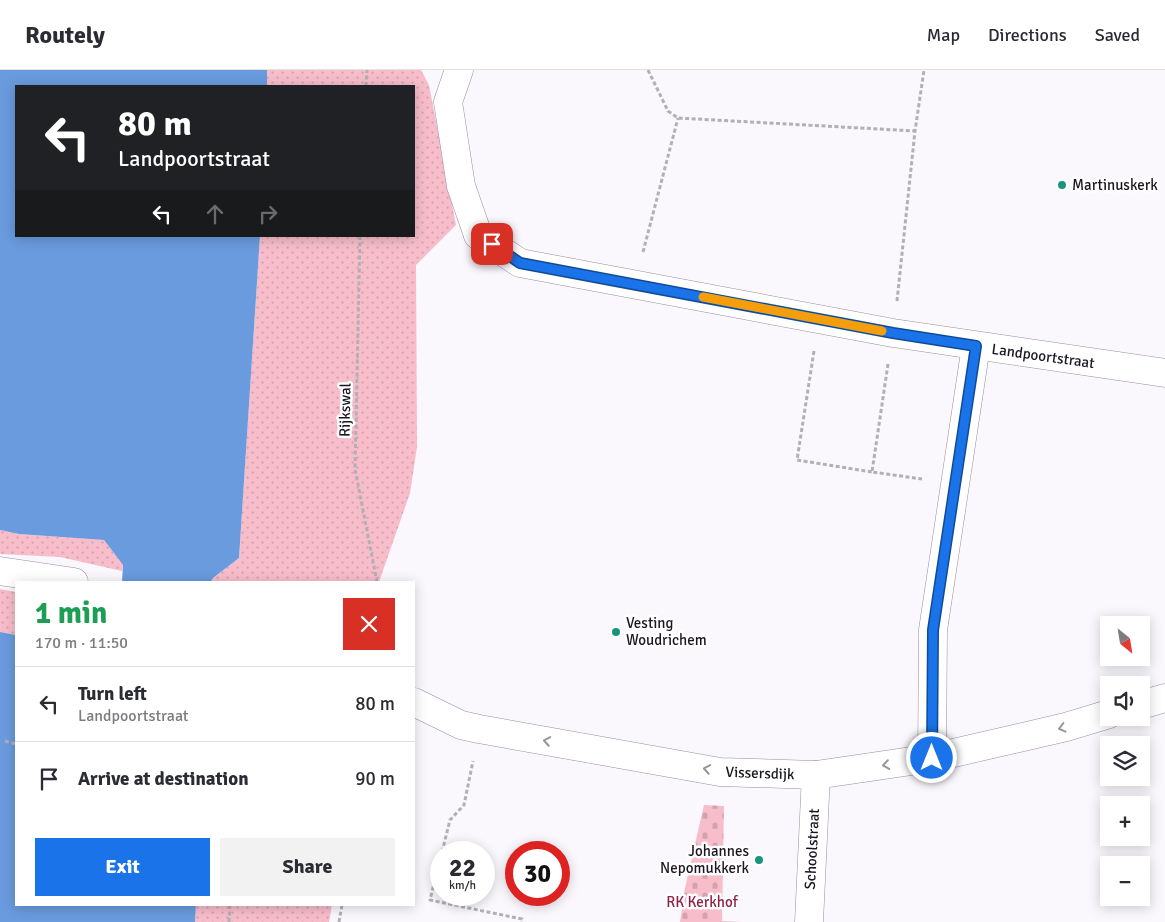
<!DOCTYPE html>
<html lang="en">
<head>
<meta charset="utf-8">
<style>
	:root { --surface:#fff; --page:#f2f2f3; --text:#2b2b33; --muted:#7c7c81; --line:#e1e1e2; --accent:#1a73e8 }
	body { margin:0; font-family:Signika,sans-serif; background:var(--page); color:var(--text); height:100vh; display:flex; flex-direction:column; font-size:19px; white-space:nowrap }
	* { box-sizing:border-box; margin:0 }
	p { font-size:16px; color:var(--muted) }
	.icon { flex:none; width:28px; height:28px; fill:none; stroke:currentColor; stroke-width:2; stroke-linecap:round; stroke-linejoin:round }
	.map { position:relative; flex:1; overflow:hidden }
	.side { position:absolute; left:15px; top:511px; width:400px; height:325px; display:flex; flex-direction:column; background:var(--surface); border-radius:0px; box-shadow:0 2px 12px #0003 }
	.side>* { flex:none }
	.hud { position:absolute; left:15px; top:15px; width:400px; height:152px; border-radius:0px; box-shadow:0 2px 12px #0003; background:#202124; color:#fff; overflow:hidden }
	.needle { width:32px; rotate:150deg }
	.tools { position:absolute; left:1100px; top:546px; display:grid; gap:10px }
	.tools a { display:grid; place-items:center; width:50px; height:50px; border-radius:0px; background:var(--surface); box-shadow:0 2px 12px #0003; font-size:25px }
	.speed { position:absolute; left:430px; top:771px; display:flex; gap:10px; font-size:25px; font-weight:700; text-align:center }
	.speed>* { display:grid; place-content:center; width:65px; height:65px; border-radius:50%; background:var(--surface); box-shadow:0 2px 12px #0003; line-height:1 }
	.speed small { font-size:12px; font-weight:400 }
	.speed .limit { border:8px solid #d22; background:#fff; color:#111 }
	.pin { position:absolute; display:grid; place-items:center; width:42px; height:42px; color:#fff; margin:-21px; border-radius:10px; box-shadow:0 2px 8px #0006 }
	.me { position:absolute; width:55px; margin:-28px; rotate:0deg; stroke-linejoin:round; filter:drop-shadow(0 0 4px #0008) }
	.turn { display:flex; align-items:center; gap:18px; height:105px; padding:0 20px; font-size:22px }
	.turn .icon { width:65px; height:65px; stroke-width:2.5 }
	.turn b { display:block; font-size:35px; line-height:42px }
	.lanes { display:flex; align-items:center; height:48px; padding:0 20px; background:#0003; justify-content:center; gap:25px; direction:ltr }
	.lanes .off { opacity:.35 }
	.round { display:grid; place-items:center; flex:none; width:52px; height:52px; border-radius:0px; background:var(--page) }
	.overview { display:flex; align-items:center; justify-content:space-between; height:85px; padding:0 20px }
	h1 { font-size:30px; font-weight:700; line-height:38px; color:#1e9e55 }
	.button { display:flex; gap:10px; margin-top:auto; padding:10px 20px }
	.button a { flex:1; height:58px; border-radius:0px; background:var(--accent); color:#fff; font-size:20px; font-weight:700; line-height:58px; text-align:center }
	.button a+a { background:var(--page); color:var(--text) }
	ul { padding:0; list-style:none }
	li { display:flex; align-items:center; gap:15px; height:75px; padding:0 20px; border-top:1px solid var(--line) }
	li div { flex:1 }
	li b { display:block; font-size:19px }
	li em { font-style:normal }
	header { display:flex; align-items:center; gap:30px; box-sizing:border-box; height:70px; padding:0 25px; background:var(--surface); border-bottom:1px solid var(--line) }
	header strong { font-size:24px }
	nav { display:flex; gap:28px; margin-inline-start:auto; font-size:18px }
	.map>svg:first-child { display:block }
	.grass { fill:url(#grass-dots) }
	.cemetery { fill:url(#cemetery-stones) }
	.water { fill:#699bde }
	.lines { fill:none; stroke-linecap:round; stroke-linejoin:round }
	.pedestrian-casing { stroke:#9b8ca6; stroke-width:29 }
	.minor-casing { stroke:#9b8ca6; stroke-width:29 }
	.tertiary-casing { stroke:#9b8ca6; stroke-width:29 }
	.path { stroke:#b3afb6; stroke-width:3; stroke-dasharray:4 2.5; stroke-linecap:butt }
	.pedestrian { stroke:#fff; stroke-width:28 }
	.minor { stroke:#fff; stroke-width:28 }
	.tertiary { stroke:#fff; stroke-width:28 }
	.oneway { stroke:#99969b }
	.route-casing { stroke:#114b97; stroke-width:12 }
	.route { stroke:#1a73e8; stroke-width:9 }
	.slow { stroke:#f59e0b; stroke-width:9 }
	.poi-dot { fill:#17957d; stroke:#fff; stroke-width:2 }
	.labels { text-anchor:middle; stroke-width:5; stroke-linejoin:round; paint-order:stroke }
	.poi-label { font-size:15px; fill:#1c1620; stroke:#fff; text-anchor:start }
	.street-label { font-size:15px; fill:#1c1620; stroke:#fff }
	.park-label { font-size:15px; fill:#8d2248; stroke:#fff }
</style>
</head>
<body>
<header>
<strong>Routely</strong>
<nav><a>Map</a><a>Directions</a><a>Saved</a></nav>
</header>
<div class="map">
<svg width="1165" height="852" viewBox="0 0 1165 852">
	<defs>
		<pattern id="grass-dots" width="8" height="8" patternUnits="userSpaceOnUse" patternTransform="scale(1.25)"><rect width="8" height="8" fill="#f7bdca"/><path d="M2 2h.1M6 6h.1" fill="none" stroke="#d3a2ad" stroke-width="1.8" stroke-linecap="round"/></pattern>
		<pattern id="cemetery-stones" width="16" height="16" patternUnits="userSpaceOnUse" patternTransform="scale(1.25)"><rect width="16" height="16" fill="#f7bdca"/><path d="M2 7V4a2 2 0 0 1 4 0v3zM10 15v-3a2 2 0 0 1 4 0v3z" fill="#d3a2ad"/></pattern>
	</defs>
	<rect width="100%" height="100%" fill="#faf7fd"/>
	<path class="grass" d="M267 0H421L429 15 456 155 416 195 417 377 410 423 379 512H211L213 508 239 488 260 166H414V16H267Z
		M0 460 19 464 104 470 123 495 122 501 60 487 0 484Z
		M0 519 16 522V565L0 562Z
		M196 835H332L329 852H195Z"/>
	<path class="cemetery" d="M704 735 724 736 722 851 743 852H680L685 818Z"/>
	<path class="water" d="M0 0H267V16H16V166H260L239 488 213 508 211 512H122L123 495 104 470 19 464 0 460Z
		M0 562 16 565V835H196L195 852H0Z"/>
	<g class="lines">
		<g class="pedestrian-casing">
			<path id="pedestrian" d="M459 0 448 32 461 116 478 165"/>
		</g>
		<g class="minor-casing">
			<path id="minor" d="M478 165 520 193 893 263 1165 303
				M932 688 933 560 976 276
				M809 852 816 705"/>
		</g>
		<g class="tertiary-casing">
			<path id="tertiary" d="M0 501 74 512
				M414 632 461 655 479 659 720 702 816 705 932 688 1066 657 1109 644
				M1141 635 1165 628"/>
		</g>
		<path class="path" d="M648 0 668 41 678 48 915 61
			M366 16 367 0
			M360 166 355 399 377 512
			M643 182 678 48
			M897 231 915 61 924 0
			M814 281 797 390 872 402
			M888 294 872 402 922 409
			M5 671 16 674
			M442 782 450 750 464 735 473 691
			M441 785 430 830 522 849V852
			M229 852 230 835
			M339 852 342 835"/>
		<use href="#pedestrian" class="pedestrian"/>
		<use href="#minor" class="minor"/>
		<use href="#tertiary" class="tertiary"/>
	</g>
	<defs><path id="oneway-chevron" d="M-2-3.5L2.5 0L-2 3.5" fill="none" stroke-width="1.6" stroke-linecap="round" stroke-linejoin="round" transform="scale(1.25)"/></defs>
	<g class="oneway">
		<use href="#oneway-chevron" transform="translate(1062 658) rotate(166)"/>
		<use href="#oneway-chevron" transform="translate(547 671) rotate(-170)"/>
		<use href="#oneway-chevron" transform="translate(886 695) rotate(171)"/>
		<use href="#oneway-chevron" transform="translate(707 699) rotate(-170)"/>
	</g>
	<g class="lines">
		<g class="route-casing">
			<path id="route" d="M492 174 520 193 893 263 976 276 933 560 932 688"/>
		</g>
		<use href="#route" class="route"/>
		<path class="slow" d="M703 227 882 261"/>
	</g>
	<g class="poi-dot">
		<circle cx="1062" cy="115" r="5"/>
		<circle cx="616" cy="562" r="5"/>
		<circle cx="759" cy="790" r="5"/>
	</g>
	<g class="labels">
		<g class="poi-label">
			<text x="1072" y="120">Martinuskerk</text>
			<text x="626" y="558">Vesting<tspan x="626" dy="17">Woudrichem</tspan></text>
			<text x="749" y="786" text-anchor="end">Johannes<tspan x="749" dy="17">Nepomukkerk</tspan></text>
		</g>
		<g class="street-label">
			<text transform="translate(1043 286) rotate(8)" y="5">Landpoortstraat</text>
			<text transform="translate(345 340) rotate(-89)" y="5">Rijkswal</text>
			<text transform="translate(760 703) rotate(2)" y="5">Vissersdijk</text>
			<text transform="translate(812 779) rotate(-87)" y="5">Schoolstraat</text>
		</g>
		<g class="park-label">
			<text x="702" y="837">RK Kerkhof</text>
		</g>
	</g>
</svg>
<div class="tools">
<a><svg class="needle" viewBox="-14 -14 28 28"><path d="M0-13l5 13h-10z" fill="#e53935"/><path d="M0 13l5-13h-10z" fill="#7c7c81"/></svg></a>
<a><svg class="icon" aria-label="sound" viewBox="0 0 24 24"><path d="M4 9h4l5-4v14l-5-4H4zM17 9q2 3 0 6"/></svg></a>
<a><svg class="icon" aria-label="layers" viewBox="0 0 24 24"><path d="M12 4l9 5-9 5-9-5zM3 14l9 5 9-5"/></svg></a>
<a>+</a>
<a>−</a>
</div>
<div class="speed"><div>22<small>km/h</small></div><div class="limit">30</div></div>
<div class="pin" style="left:492px;top:174px;background:#d93025"><svg class="icon" aria-label="arrive" viewBox="0 0 24 24"><path d="M6 21V4h12l-3 4 3 4H6"/></svg></div>
<svg class="me" style="left:932px;top:688px" viewBox="-20 -20 40 40"><circle r="17" fill="#1a73e8" stroke="#fff" stroke-width="3"/><path d="M0-11L8 9 0 5-8 9z" fill="#fff"/></svg>
<div class="hud">
<div class="turn"><svg class="icon" aria-label="left" viewBox="0 0 24 24"><path d="M17 20v-9H6M10 6l-5 5 5 5"/></svg><div><b>80 m</b>Landpoortstraat</div></div>
<div class="lanes"><svg class="icon" aria-label="left" viewBox="0 0 24 24"><path d="M17 20v-9H6M10 6l-5 5 5 5"/></svg><svg class="icon off" aria-label="ahead" viewBox="0 0 24 24"><path d="M12 20V5M6 11l6-6 6 6"/></svg><svg class="icon off" aria-label="right" viewBox="0 0 24 24"><path d="M7 20v-9h11M14 6l5 5-5 5"/></svg></div>
</div>
<section class="side">
<div class="overview"><div><h1>1 min</h1><p>170 m · 11:50</p></div><a class="round" style="background:#d93025;color:#fff"><svg class="icon" aria-label="close" viewBox="0 0 24 24"><path d="M6 6l12 12M18 6L6 18"/></svg></a></div>
<ul>
<li><svg class="icon" aria-label="left" viewBox="0 0 24 24"><path d="M17 20v-9H6M10 6l-5 5 5 5"/></svg><div><b>Turn left</b><p>Landpoortstraat</p></div><em>80 m</em></li>
<li><svg class="icon" aria-label="arrive" viewBox="0 0 24 24"><path d="M6 21V4h12l-3 4 3 4H6"/></svg><div><b>Arrive at destination</b></div><em>90 m</em></li>
</ul>
<div class="button"><a>Exit</a><a>Share</a></div>
</section>
</div>
</body>
</html>
